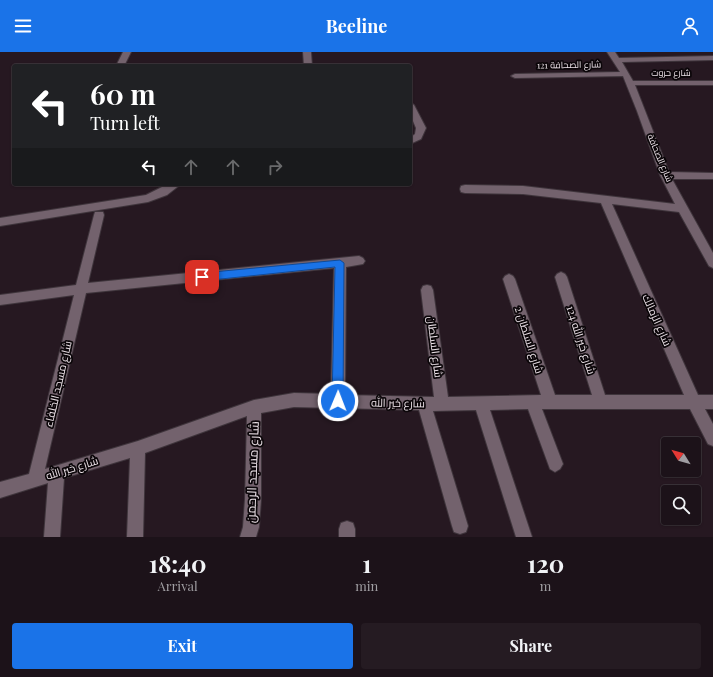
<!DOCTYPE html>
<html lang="en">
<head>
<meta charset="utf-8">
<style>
	:root { --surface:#1c1219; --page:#251b22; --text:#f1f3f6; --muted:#a09ea2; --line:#3a3238; --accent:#1a73e8 }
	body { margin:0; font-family:"Playfair Display",Cairo,serif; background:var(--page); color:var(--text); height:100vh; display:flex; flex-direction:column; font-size:15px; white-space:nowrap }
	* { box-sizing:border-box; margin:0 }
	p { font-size:13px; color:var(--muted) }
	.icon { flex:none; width:22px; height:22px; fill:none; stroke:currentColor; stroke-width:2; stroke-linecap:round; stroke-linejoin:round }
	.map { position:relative; height:485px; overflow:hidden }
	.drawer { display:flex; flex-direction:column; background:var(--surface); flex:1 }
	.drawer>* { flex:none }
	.guide { position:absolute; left:12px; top:12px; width:400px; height:122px; border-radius:4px; box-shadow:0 1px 3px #0004,0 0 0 1px var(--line); background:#202124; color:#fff; overflow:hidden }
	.needle { width:26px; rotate:307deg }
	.fabs { position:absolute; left:661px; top:385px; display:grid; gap:8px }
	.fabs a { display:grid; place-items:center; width:40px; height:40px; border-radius:4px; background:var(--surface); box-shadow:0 1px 3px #0004,0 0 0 1px var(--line); font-size:20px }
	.pin { position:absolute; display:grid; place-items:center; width:34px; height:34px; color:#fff; margin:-17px; border-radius:8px; box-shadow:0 2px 6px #0006 }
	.me { position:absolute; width:44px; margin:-22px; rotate:1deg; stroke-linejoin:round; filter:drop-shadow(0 0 3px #0008) }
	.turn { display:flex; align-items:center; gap:14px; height:84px; padding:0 12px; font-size:18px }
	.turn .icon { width:52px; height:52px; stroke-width:2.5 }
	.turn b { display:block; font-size:28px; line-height:34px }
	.lanes { display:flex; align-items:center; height:38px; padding:0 12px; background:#0003; justify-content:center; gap:20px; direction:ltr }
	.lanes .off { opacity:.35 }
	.eta { display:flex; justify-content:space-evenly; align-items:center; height:68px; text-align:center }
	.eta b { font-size:24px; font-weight:700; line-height:28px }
	.cta { display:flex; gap:8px; margin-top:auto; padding:8px 12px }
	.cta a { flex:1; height:46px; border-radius:4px; background:var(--accent); color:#fff; font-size:16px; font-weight:700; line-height:46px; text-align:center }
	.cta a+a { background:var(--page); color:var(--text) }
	header { display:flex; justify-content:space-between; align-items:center; height:52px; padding:0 12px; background:var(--accent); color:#fff; font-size:18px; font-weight:700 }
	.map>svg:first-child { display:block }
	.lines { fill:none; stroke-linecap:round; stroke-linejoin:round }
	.minor-casing { stroke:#3f353c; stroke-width:2 }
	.minor { fill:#73626d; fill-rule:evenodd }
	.route { fill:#1a73e8; stroke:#114b97 }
	.labels { text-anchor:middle; stroke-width:3.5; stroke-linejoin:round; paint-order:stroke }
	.far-street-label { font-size:9px; fill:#ece2e8; stroke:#0b0609 }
	.street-label { font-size:11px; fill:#ece2e8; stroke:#0b0609 }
	.near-street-label { font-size:13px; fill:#ece2e8; stroke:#0b0609 }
</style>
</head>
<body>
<header><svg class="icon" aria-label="menu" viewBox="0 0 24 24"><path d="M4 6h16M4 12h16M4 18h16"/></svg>Beeline<svg class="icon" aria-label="person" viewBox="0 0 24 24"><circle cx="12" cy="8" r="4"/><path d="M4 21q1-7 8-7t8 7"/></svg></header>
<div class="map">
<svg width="713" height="485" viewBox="0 0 713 485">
	<rect width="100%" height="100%" fill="#261821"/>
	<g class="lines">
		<g class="minor-casing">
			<path id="minor" d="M123 0H131L124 14H116Z
				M303 0H311L312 14H304Z
				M607 0H615L619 6 713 4V8L622 10 633 29H713V33H635L669 120 713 121V127H672L713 201V216L709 214 679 160 612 152 698 343H713V357H705L713 372V394L708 392 690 357H542L563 412 560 417 555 420 550 417 528 357 490 358 532 485H516L476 358 433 359 468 474 466 480 460 482 454 480 452 474 419 358 294 355 261 361V447L259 475 256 485H240L243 475 245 447 247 364 145 401 143 485H127L130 406 64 426 60 485H44L48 431 0 446V430L29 422 74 243 0 253V243L76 233 94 163 95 160H103L104 163 88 231 359 204 363 206 365 209 363 212 346 215 345 343 434 345 421 238 423 234 427 233 431 234 433 238 448 345 541 343 503 227 505 224 509 222 513 224 515 227 555 343H592L555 225 557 222 561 220 565 222 567 225 605 343H684L601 151 523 142 465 141 461 140 460 137 461 134 465 133 523 134 675 152 660 123 637 59 623 24 515 26 511 24 515 22 620 20ZM334 216 331 342 294 341 254 348 138 389 45 417 86 241Z
				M410 50 414 53 426 76 421 87 410 92V86L415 82 416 76 410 62Z
				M168 132H181L167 143 148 150 0 174V166L146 143Z
				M347 469 353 471 355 477V485H339V477L341 471Z"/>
		</g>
		<use href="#minor" class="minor"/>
	</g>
	<path class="route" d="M340 208 344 211 343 349 341 353 338 354 334 353 332 349 335 215 202 229 198 225 202 221Z"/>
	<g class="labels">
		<g class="far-street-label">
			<text transform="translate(569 13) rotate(-1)" y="3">شارع الصحافة 121</text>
			<text x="671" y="24">شارع حروت</text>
			<text transform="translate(660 106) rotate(67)" y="3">شارع الصحافة</text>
		</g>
		<g class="street-label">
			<text transform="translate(657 268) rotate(66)" y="4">شارع الزمالك</text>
			<text transform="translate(529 288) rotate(72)" y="4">شارع السلطان 2</text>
			<text transform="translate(581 288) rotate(72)" y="4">شارع خير الله 124</text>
			<text transform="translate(435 295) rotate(83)" y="4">شارع السلطان</text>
			<text transform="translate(58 332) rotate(-77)" y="4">شارع مسجد الخلفاء</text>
			<text transform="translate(398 351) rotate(1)" y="4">شارع خير الله</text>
			<text transform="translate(72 416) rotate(-17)" y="4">شارع خير الله</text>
		</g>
		<g class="near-street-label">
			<text transform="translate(252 420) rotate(-88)" y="5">شارع مسجد الرحمن</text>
		</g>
	</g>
</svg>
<div class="fabs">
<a><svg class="needle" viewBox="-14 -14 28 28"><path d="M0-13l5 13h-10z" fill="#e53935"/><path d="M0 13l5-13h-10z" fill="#a09ea2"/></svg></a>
<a><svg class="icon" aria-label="search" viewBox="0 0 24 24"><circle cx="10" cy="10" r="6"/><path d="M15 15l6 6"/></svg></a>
</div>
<div class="pin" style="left:202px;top:225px;background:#d93025"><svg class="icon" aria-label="arrive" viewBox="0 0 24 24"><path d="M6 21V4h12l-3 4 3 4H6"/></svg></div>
<svg class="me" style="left:338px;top:349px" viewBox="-20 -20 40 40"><circle r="17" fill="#1a73e8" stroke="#fff" stroke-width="3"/><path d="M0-11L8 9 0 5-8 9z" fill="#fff"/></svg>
<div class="guide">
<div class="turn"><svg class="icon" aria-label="left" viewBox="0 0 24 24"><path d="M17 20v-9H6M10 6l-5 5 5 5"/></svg><div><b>60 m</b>Turn left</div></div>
<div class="lanes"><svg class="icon" aria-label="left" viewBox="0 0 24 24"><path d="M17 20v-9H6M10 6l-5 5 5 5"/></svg><svg class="icon off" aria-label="ahead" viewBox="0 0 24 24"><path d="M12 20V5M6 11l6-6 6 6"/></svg><svg class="icon off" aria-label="ahead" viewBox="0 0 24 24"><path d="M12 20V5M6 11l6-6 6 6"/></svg><svg class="icon off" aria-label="right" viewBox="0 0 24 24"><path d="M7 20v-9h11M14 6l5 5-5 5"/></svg></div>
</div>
</div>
<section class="drawer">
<div class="eta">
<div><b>18:40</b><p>Arrival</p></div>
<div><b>1</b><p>min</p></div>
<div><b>120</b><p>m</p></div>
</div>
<div class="cta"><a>Exit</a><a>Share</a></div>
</section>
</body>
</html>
